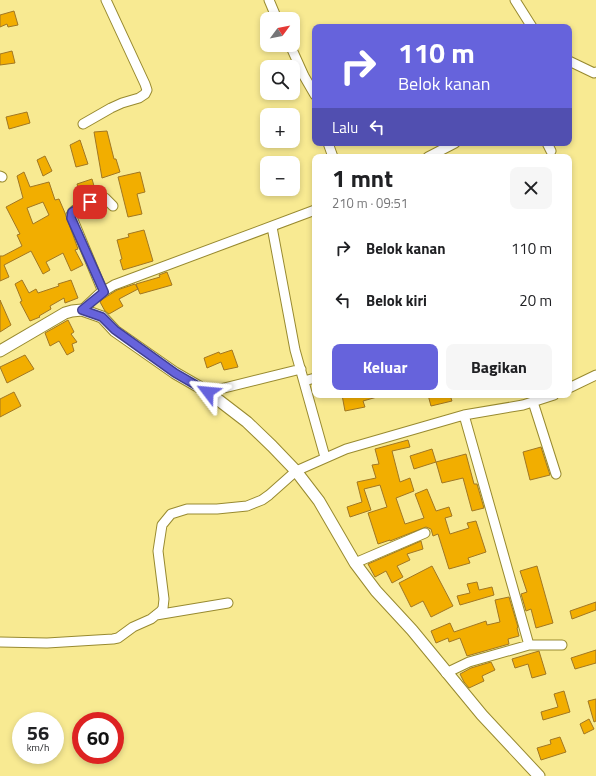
<!DOCTYPE html>
<html lang="id">
<head>
<meta charset="utf-8">
<style>
	:root { --surface:#fff; --page:#f6f6f6; --text:#202124; --muted:#757577; --accent:#6663dc }
	body { margin:0; font-family:"Titillium Web",sans-serif; background:var(--page); color:var(--text); height:100vh; display:flex; flex-direction:column; font-size:15px; white-space:nowrap }
	* { box-sizing:border-box; margin:0 }
	p { font-size:13px; color:var(--muted) }
	.icon { flex:none; width:22px; height:22px; fill:none; stroke:currentColor; stroke-width:2; stroke-linecap:round; stroke-linejoin:round }
	.map { position:relative; flex:1; overflow:hidden }
	.side { position:absolute; left:312px; top:154px; width:260px; height:244px; display:flex; flex-direction:column; background:var(--surface); border-radius:8px; box-shadow:0 2px 6px #0003 }
	.side>* { flex:none }
	.banner { position:absolute; left:312px; top:24px; width:260px; height:122px; border-radius:8px; box-shadow:0 2px 6px #0003; background:#6663dc; color:#fff; overflow:hidden }
	.needle { width:26px; rotate:58deg }
	.fabs { position:absolute; left:260px; top:12px; display:grid; gap:8px }
	.fabs a { display:grid; place-items:center; width:40px; height:40px; border-radius:8px; background:var(--surface); box-shadow:0 2px 6px #0003; font-size:20px }
	.speed { position:absolute; left:12px; top:712px; display:flex; gap:8px; font-size:20px; font-weight:700; text-align:center }
	.speed>* { display:grid; place-content:center; width:52px; height:52px; border-radius:50%; background:var(--surface); box-shadow:0 2px 6px #0003; line-height:1 }
	.speed small { font-size:10px; font-weight:400 }
	.speed .limit { border:6px solid #d22; background:#fff; color:#111 }
	.pin { position:absolute; display:grid; place-items:center; width:34px; height:34px; color:#fff; margin:-17px; border-radius:8px; box-shadow:0 2px 6px #0006 }
	.me { position:absolute; width:44px; margin:-22px; rotate:299deg; stroke-linejoin:round; filter:drop-shadow(0 0 3px #0008) }
	.turn { display:flex; align-items:center; gap:14px; height:84px; padding:0 20px; font-size:18px }
	.turn .icon { width:52px; height:52px; stroke-width:2.5 }
	.turn b { display:block; font-size:28px; line-height:34px }
	.then { display:flex; align-items:center; height:38px; padding:0 20px; background:#0003; gap:8px; font-size:15px }
	.round { display:grid; place-items:center; flex:none; width:42px; height:42px; border-radius:8px; background:var(--page) }
	.overview { display:flex; align-items:center; justify-content:space-between; height:68px; padding:0 20px }
	h1 { font-size:24px; font-weight:700; line-height:30px }
	.cta { display:flex; gap:8px; margin-top:auto; padding:8px 20px }
	.cta a { flex:1; height:46px; border-radius:8px; background:var(--accent); color:#fff; font-size:16px; font-weight:700; line-height:46px; text-align:center }
	.cta a+a { background:var(--page); color:var(--text) }
	ul { padding:0; list-style:none }
	li { display:flex; align-items:center; gap:12px; height:52px; padding:0 20px }
	li div { flex:1 }
	li b { display:block; font-size:15px }
	li em { font-style:normal }
	.map>svg:first-child { display:block }
	.building { fill:#f2ae00; stroke:#a17723; fill-rule:evenodd }
	.lines { fill:none; stroke-linecap:round; stroke-linejoin:round }
	.minor-casing { stroke:#988a30; stroke-width:11 }
	.major-casing { stroke:#988a30; stroke-width:13 }
	.minor { stroke:#fff; stroke-width:9 }
	.major { stroke:#fff; stroke-width:11 }
	.route-casing { stroke:#42408f; stroke-width:10 }
	.route { stroke:#6663dc; stroke-width:7 }
</style>
</head>
<body>
<div class="map">
<svg width="596" height="776" viewBox="0 0 596 776">
	<rect width="100%" height="100%" fill="#f8ea92"/>
	<path class="building" d="M14 11 18 25 8 27 7 24 0 27V15Z
		M12 51 15 63 0 65V54Z
		M27 112 30 123 9 129 6 117Z
		M107 131 114 159H116L120 172 102 178 94 132Z
		M80 140 88 164 76 167 70 145Z
		M45 156 52 171 43 176 37 160Z
		M24 172 30 187 49 182 55 200 59 199 65 213 78 249 75 250 83 265 71 271 63 253 46 262 50 270 43 274 31 251 4 265 9 277 0 281V256H3L22 246 17 235 20 234 6 207 23 198 17 176ZM43 202 49 215 33 224 27 208Z
		M140 172 145 192 137 194 142 214 128 217 118 177Z
		M92 179 96 193 81 198 77 184Z
		M144 230 153 261 123 270 120 260 122 259 117 240 129 237 128 234Z
		M167 272 172 285 140 294 136 284 160 277 159 275Z
		M22 280 29 293 36 289 38 293 59 286 58 284 71 280 78 298 65 303 64 298 50 306 51 309 39 316 40 317 30 321 20 302 22 301 15 284Z
		M135 284 138 289 119 299 123 306 109 314 105 311 100 302 103 299 117 290Z
		M0 300 11 325 0 332Z
		M68 320 74 332 71 334 77 342 72 344 74 351 67 355 59 341 50 346 45 333Z
		M232 350 238 367 224 370 221 362 207 368 204 358 219 352 220 354Z
		M25 355 34 369 7 383 0 367Z
		M14 392 21 406 0 417V399Z
		M342 395H377V397L363 401 365 407 345 411Z
		M428 395H450L452 401 431 406Z
		M408 440 410 447 392 451 400 482 410 478 414 491 396 498 405 524 424 518 415 494 427 489 436 511 449 507 452 516 445 518 450 534 469 528 467 523 476 521 486 552 468 558 470 563 449 569 438 534 433 536 431 529 426 527 390 541V540L378 544 368 513 387 507 380 485 364 489 371 510 350 517 347 507 362 502 357 482 376 478 372 465 379 464 375 449Z
		M541 447 550 475 530 480 523 452Z
		M432 449 436 462 414 469 410 456Z
		M466 454 474 484H477L484 508 472 511 463 478 442 483 436 462Z
		M421 541 423 549 407 554 410 560 397 566 403 577 392 583 386 571 375 577 368 564Z
		M432 566 453 606 431 617 423 601 411 607 399 583Z
		M537 566 553 623 536 628 531 609 526 611 521 594 527 592 520 571Z
		M477 582 479 590 492 587 494 595 460 605 457 596 470 593 467 584Z
		M509 597 518 627 517 628 519 636 508 639 509 644 467 656 460 638 449 642 448 638 436 643 431 631 450 623 454 632 486 621 487 625 500 622 495 600Z
		M596 602V610L572 619 570 611Z
		M596 650V663L575 669 571 658Z
		M539 651 546 674 532 678 528 664 515 668 512 659Z
		M491 662 495 670 482 676 484 681 469 688 464 682 460 674 471 668Z
		M564 691 570 712 543 720 541 712 558 707 554 694Z
		M596 699V721L594 722 588 701Z
		M589 719 594 729 584 734 580 724Z
		M560 737 566 752 541 760 537 748 551 744 550 740Z"/>
	<g class="lines">
		<g class="minor-casing">
			<path id="minor" d="M269 0 277 19
				M515 0 532 27
				M290 45 304 76 315 95
				M569 61 594 73 596 72
				M83 124 111 108 122 103 139 98 145 94 147 90 145 84 106 0
				M328 143 333 157
				M547 143 551 151
				M428 157 455 143
				M0 176 2 177
				M272 227 295 350 325 457
				M103 292 71 215C74 207 96 199 105 198L113 206
				M82 310 99 294 114 285 315 210
				M304 381 315 378
				M569 388 596 375
				M208 392 301 369
				M533 402 556 474
				M464 415 529 645
				M355 563 425 533
				M156 615 228 603
				M0 642 47 643 113 639 118 638 133 627 151 619 161 611 163 608 164 599 158 551 162 525 171 514 187 509H217L247 506 262 500 269 495 296 471 346 449 464 415 523 405 554 395
				M446 673 469 662 529 645H562"/>
		</g>
		<g class="major-casing">
			<path id="major" d="M0 351 65 313 72 311 82 310 102 317 115 331 175 373 208 392 247 422 272 446 296 471 319 501 355 563 376 591 412 630 482 715 539 776"/>
		</g>
		<use href="#minor" class="minor"/>
		<use href="#major" class="major"/>
	</g>
	<g class="lines">
		<g class="route-casing">
			<path id="route" d="M90 202 72 212 71 218 104 292 82 310 102 317 115 330 175 373 208 392"/>
		</g>
		<use href="#route" class="route"/>
	</g>
</svg>
<div class="fabs">
<a><svg class="needle" viewBox="-14 -14 28 28"><path d="M0-13l5 13h-10z" fill="#e53935"/><path d="M0 13l5-13h-10z" fill="#757577"/></svg></a>
<a><svg class="icon" aria-label="search" viewBox="0 0 24 24"><circle cx="10" cy="10" r="6"/><path d="M15 15l6 6"/></svg></a>
<a>+</a>
<a>−</a>
</div>
<div class="speed"><div>56<small>km/h</small></div><div class="limit">60</div></div>
<div class="pin" style="left:90px;top:202px;background:#d93025"><svg class="icon" aria-label="arrive" viewBox="0 0 24 24"><path d="M6 21V4h12l-3 4 3 4H6"/></svg></div>
<svg class="me" style="left:208px;top:392px" viewBox="-20 -20 40 40"><path d="M0-17L14 15 0 8-14 15z" fill="#6663dc" stroke="#fff" stroke-width="4"/></svg>
<div class="banner">
<div class="turn"><svg class="icon" aria-label="right" viewBox="0 0 24 24"><path d="M7 20v-9h11M14 6l5 5-5 5"/></svg><div><b>110 m</b>Belok kanan</div></div>
<div class="then">Lalu<svg class="icon" aria-label="left" viewBox="0 0 24 24"><path d="M17 20v-9H6M10 6l-5 5 5 5"/></svg></div>
</div>
<section class="side">
<div class="overview"><div><h1>1 mnt</h1><p>210 m · 09:51</p></div><a class="round"><svg class="icon" aria-label="close" viewBox="0 0 24 24"><path d="M6 6l12 12M18 6L6 18"/></svg></a></div>
<ul>
<li><svg class="icon" aria-label="right" viewBox="0 0 24 24"><path d="M7 20v-9h11M14 6l5 5-5 5"/></svg><div><b>Belok kanan</b></div><em>110 m</em></li>
<li><svg class="icon" aria-label="left" viewBox="0 0 24 24"><path d="M17 20v-9H6M10 6l-5 5 5 5"/></svg><div><b>Belok kiri</b></div><em>20 m</em></li>
</ul>
<div class="cta"><a>Keluar</a><a>Bagikan</a></div>
</section>
</div>
</body>
</html>
